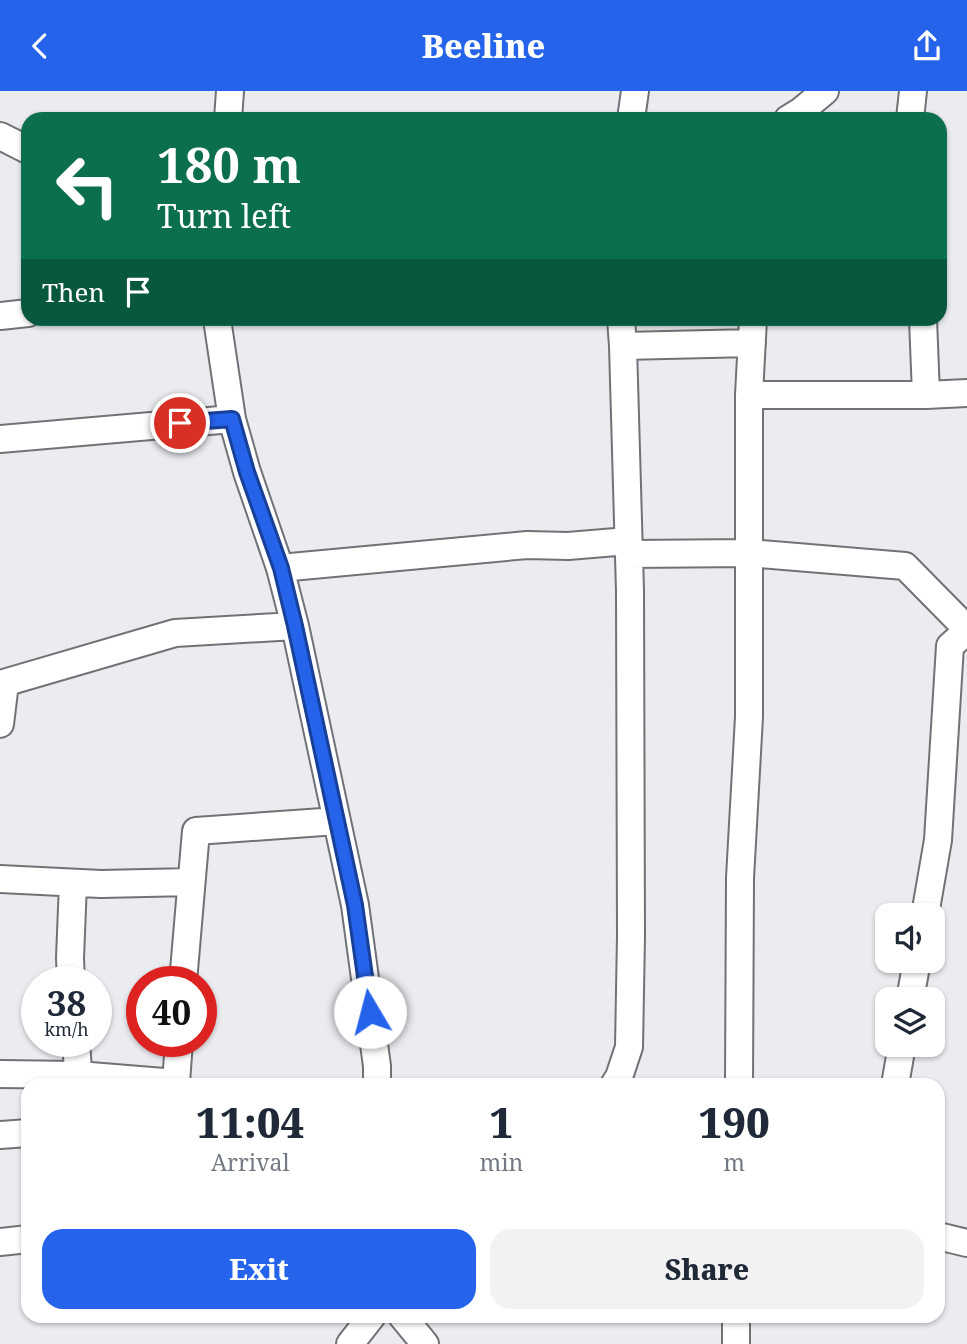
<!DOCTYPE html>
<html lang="en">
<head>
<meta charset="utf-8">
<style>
	:root { --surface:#fff; --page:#f2f2f3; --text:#1f2937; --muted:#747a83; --accent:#2563eb }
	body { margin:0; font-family:"Noto Serif",serif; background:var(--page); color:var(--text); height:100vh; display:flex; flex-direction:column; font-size:26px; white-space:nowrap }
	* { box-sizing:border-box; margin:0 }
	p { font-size:23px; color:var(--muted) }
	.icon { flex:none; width:38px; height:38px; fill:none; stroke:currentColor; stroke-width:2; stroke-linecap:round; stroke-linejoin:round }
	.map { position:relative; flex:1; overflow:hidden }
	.details { position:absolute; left:21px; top:987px; width:924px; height:245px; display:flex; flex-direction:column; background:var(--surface); border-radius:21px; box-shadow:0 2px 5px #0004 }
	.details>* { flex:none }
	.guide { position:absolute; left:21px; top:21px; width:926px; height:214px; border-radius:21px; box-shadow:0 2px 5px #0004; background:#0b6e4f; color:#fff; overflow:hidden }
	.buttons { position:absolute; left:875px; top:812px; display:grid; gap:14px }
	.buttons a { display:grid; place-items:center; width:70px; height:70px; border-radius:14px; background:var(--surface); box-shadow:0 2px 5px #0004; font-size:35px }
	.speed { position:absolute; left:21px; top:875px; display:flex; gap:14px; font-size:35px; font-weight:700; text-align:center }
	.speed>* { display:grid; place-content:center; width:91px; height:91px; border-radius:50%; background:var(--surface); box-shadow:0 2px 5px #0004; line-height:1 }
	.speed small { font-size:18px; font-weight:400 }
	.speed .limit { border:10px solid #d22; background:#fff; color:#111 }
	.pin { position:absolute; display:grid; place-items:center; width:60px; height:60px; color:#fff; margin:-30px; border:4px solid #fff; border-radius:50%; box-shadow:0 2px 7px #0007 }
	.me { position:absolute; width:77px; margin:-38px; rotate:352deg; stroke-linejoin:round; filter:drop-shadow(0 0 5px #0008) }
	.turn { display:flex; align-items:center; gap:24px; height:147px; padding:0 21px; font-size:32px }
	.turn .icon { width:91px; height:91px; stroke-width:2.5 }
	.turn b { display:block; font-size:49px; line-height:60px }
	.then { display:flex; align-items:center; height:66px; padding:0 21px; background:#0003; gap:14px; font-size:26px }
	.eta { display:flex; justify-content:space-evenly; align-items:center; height:119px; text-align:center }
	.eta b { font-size:42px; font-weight:800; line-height:49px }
	.primary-button { display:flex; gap:14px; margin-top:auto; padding:14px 21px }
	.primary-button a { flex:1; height:80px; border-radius:21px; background:var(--accent); color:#fff; font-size:28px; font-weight:800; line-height:80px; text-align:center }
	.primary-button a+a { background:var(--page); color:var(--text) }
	header { display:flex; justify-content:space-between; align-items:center; height:91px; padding:0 21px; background:var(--accent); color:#fff; font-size:32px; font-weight:800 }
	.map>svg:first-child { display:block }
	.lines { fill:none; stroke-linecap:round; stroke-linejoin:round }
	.minor-casing { stroke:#707276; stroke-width:30 }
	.minor { stroke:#fff; stroke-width:26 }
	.route-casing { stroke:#184099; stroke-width:18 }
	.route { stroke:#2563eb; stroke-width:12 }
</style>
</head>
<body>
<header><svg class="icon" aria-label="back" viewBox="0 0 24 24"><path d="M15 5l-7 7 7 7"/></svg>Beeline<svg class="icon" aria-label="share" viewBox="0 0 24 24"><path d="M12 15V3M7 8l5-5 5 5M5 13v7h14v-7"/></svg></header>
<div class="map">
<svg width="967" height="1253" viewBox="0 0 967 1253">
	<rect width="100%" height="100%" fill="#eaecf0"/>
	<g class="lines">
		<g class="minor-casing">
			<path id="minor" d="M228 28 230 0
				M631 28 635 0
				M788 28 801 20 825 0
				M910 28 913 0
				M0 45 28 59
				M0 225 28 222
				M217 228 232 328 247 381 280 477 295 535 355 814 377 975V994
				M621 228 623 255 752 252
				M923 228 926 304
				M749 304H926L967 302
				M0 348 232 328
				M629 463 748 462 905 475 967 538
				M280 477 527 454 568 455 628 450
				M0 593 175 542 295 535
				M0 633 5 592
				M0 788 101 793 191 791
				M925 824 938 749 950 555 967 540
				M71 891 70 867 73 792
				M183 891 196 740 337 730
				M910 908 917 870
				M76 950 79 994
				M0 983 78 984 176 992 179 950
				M614 994 619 986 629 956 631 845 630 500 623 255
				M739 994 740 787 749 626V304L753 228
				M895 994 902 954
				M0 1044 28 1042
				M938 1145 967 1152
				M0 1151 28 1148
				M402 1225 425 1253
				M350 1253 372 1225
				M736 1253V1225"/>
		</g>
		<use href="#minor" class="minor"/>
	</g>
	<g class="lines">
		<g class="route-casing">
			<path id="route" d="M180 332 232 328 247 381 281 477 295 535 355 814 370 921"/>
		</g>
		<use href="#route" class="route"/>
	</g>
</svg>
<div class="buttons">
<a><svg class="icon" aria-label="sound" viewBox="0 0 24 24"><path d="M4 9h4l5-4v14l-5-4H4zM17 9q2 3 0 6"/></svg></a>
<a><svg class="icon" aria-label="layers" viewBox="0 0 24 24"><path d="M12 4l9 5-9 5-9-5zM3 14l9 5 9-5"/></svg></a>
</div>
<div class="speed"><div>38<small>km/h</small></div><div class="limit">40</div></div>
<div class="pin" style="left:180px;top:332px;background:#d93025"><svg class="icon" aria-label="arrive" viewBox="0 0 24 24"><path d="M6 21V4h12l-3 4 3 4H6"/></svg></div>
<svg class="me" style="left:370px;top:921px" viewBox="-20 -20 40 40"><circle r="19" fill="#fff"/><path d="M0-13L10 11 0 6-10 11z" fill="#2563eb"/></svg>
<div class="guide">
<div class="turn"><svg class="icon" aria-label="left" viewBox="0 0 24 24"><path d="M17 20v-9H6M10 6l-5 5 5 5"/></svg><div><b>180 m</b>Turn left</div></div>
<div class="then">Then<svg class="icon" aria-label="arrive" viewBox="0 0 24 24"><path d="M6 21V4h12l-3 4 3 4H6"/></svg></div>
</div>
<section class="details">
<div class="eta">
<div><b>11:04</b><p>Arrival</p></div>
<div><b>1</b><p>min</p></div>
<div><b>190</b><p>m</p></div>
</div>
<div class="primary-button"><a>Exit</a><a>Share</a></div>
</section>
</div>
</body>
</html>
